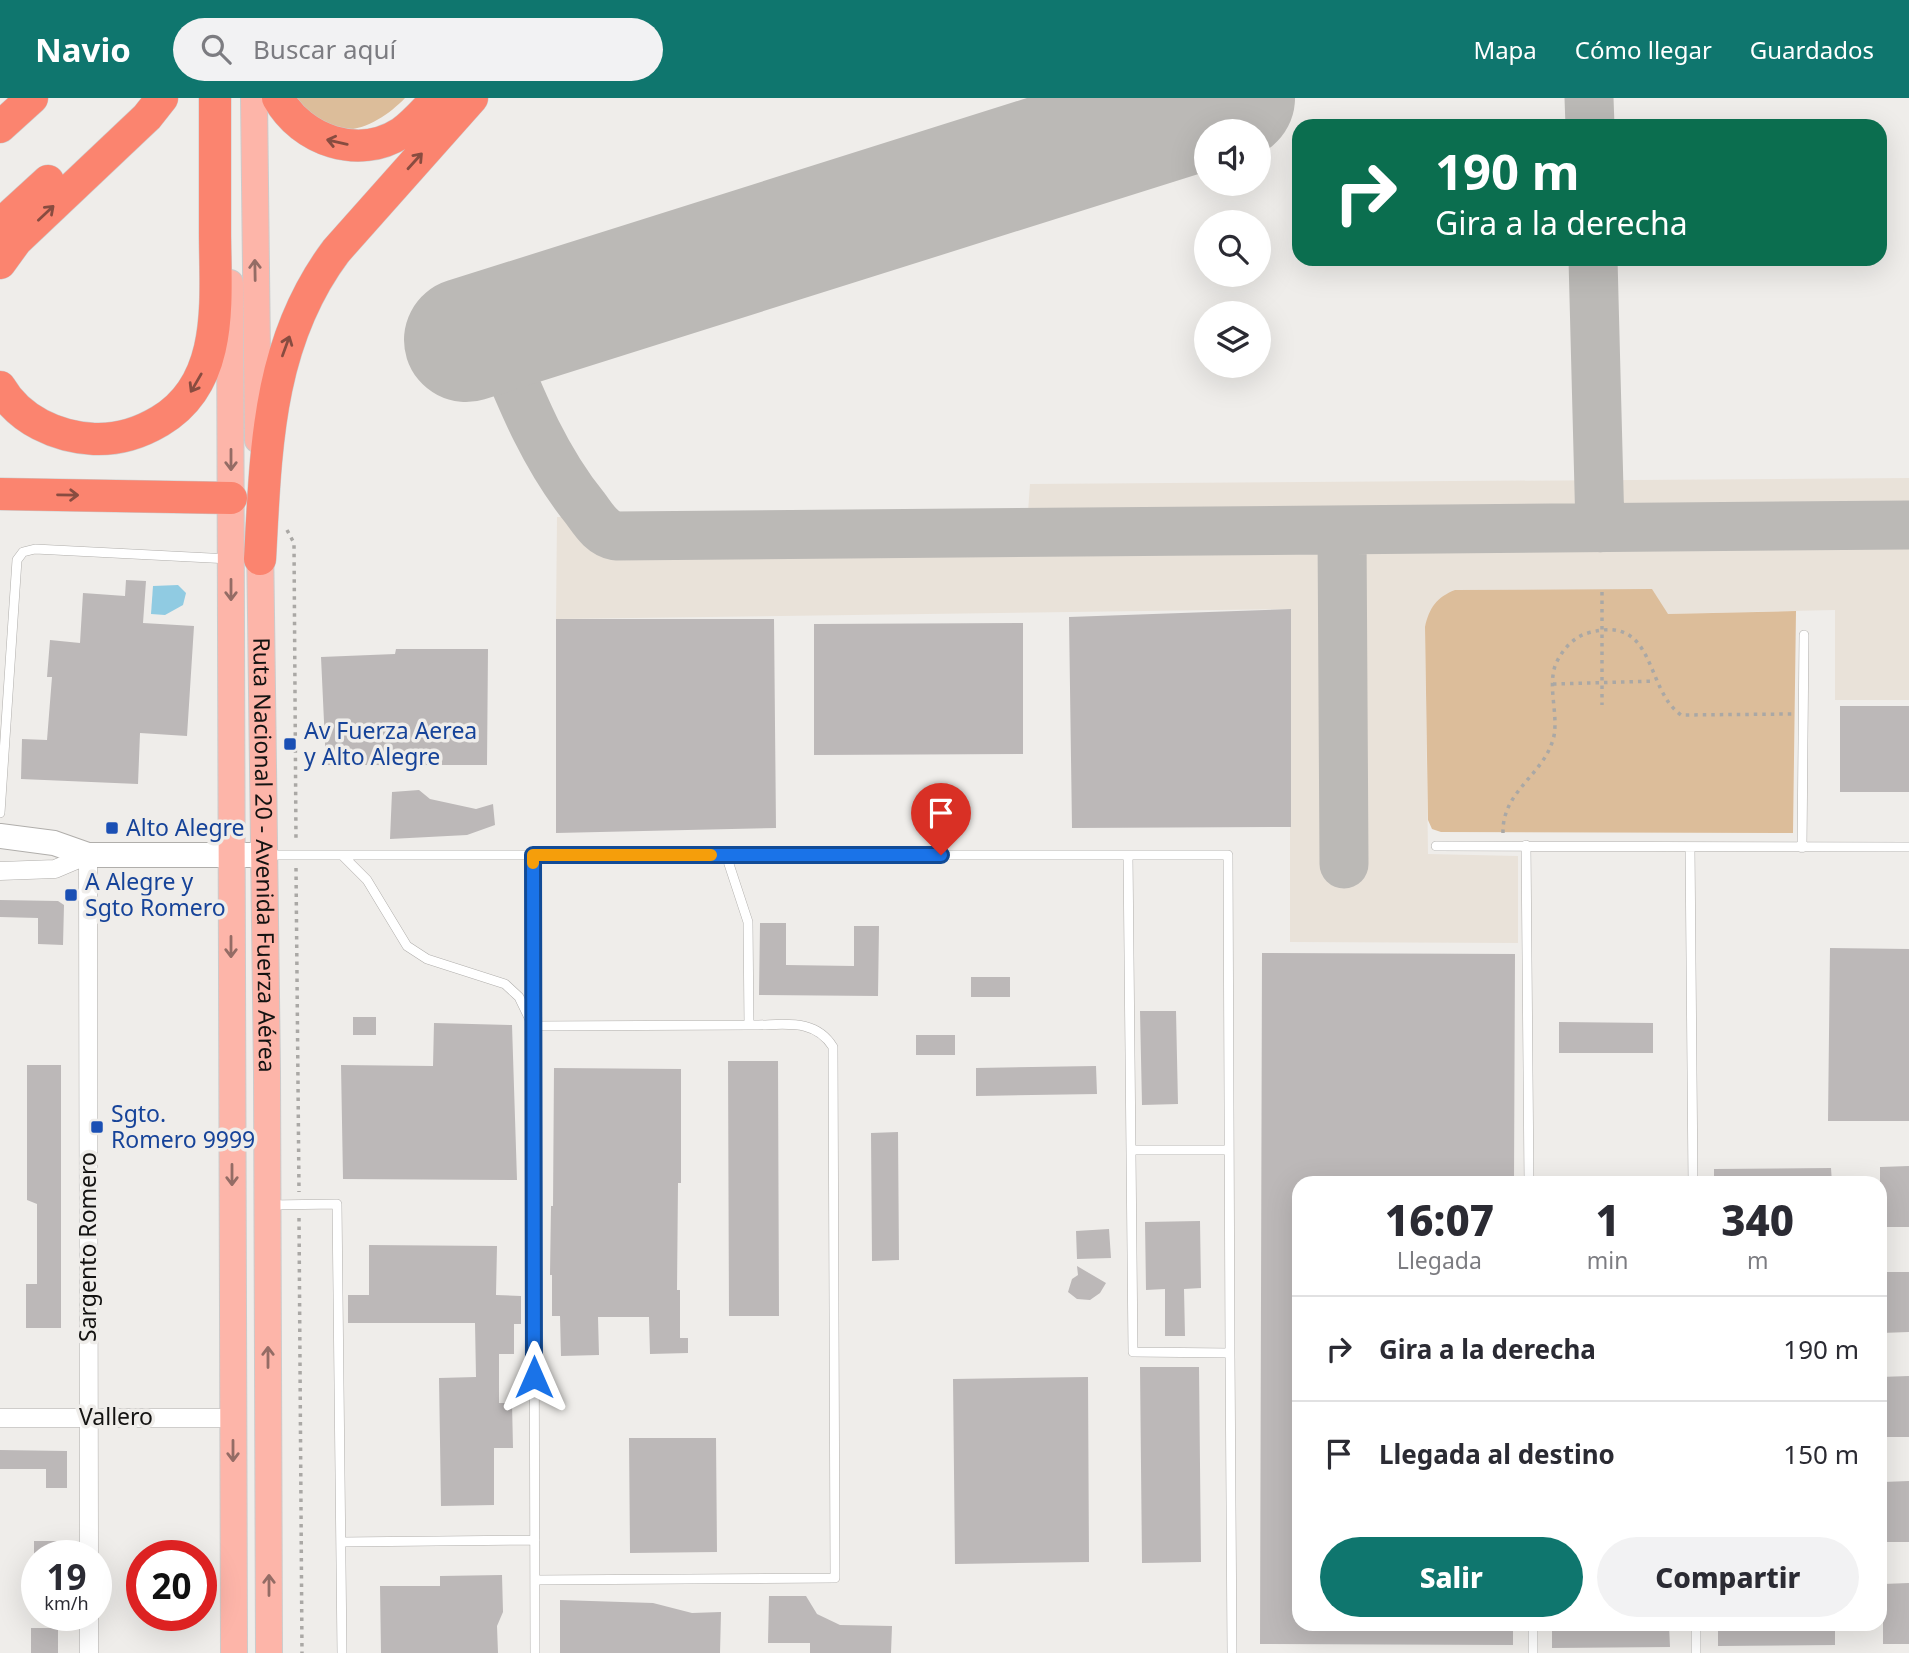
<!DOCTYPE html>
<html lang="es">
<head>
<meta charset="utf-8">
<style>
	:root { --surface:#fff; --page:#f2f2f3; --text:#2b2b33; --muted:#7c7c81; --line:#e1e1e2; --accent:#0f766e }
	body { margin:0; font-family:"Noto Sans",sans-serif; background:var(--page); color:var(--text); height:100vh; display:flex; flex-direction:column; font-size:26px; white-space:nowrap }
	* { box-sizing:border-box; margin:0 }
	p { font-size:23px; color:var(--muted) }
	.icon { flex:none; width:38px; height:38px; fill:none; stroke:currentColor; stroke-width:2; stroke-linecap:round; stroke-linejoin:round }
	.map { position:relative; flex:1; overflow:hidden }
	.details { position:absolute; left:1292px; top:1078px; width:595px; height:455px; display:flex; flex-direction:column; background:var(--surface); border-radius:21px; box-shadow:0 7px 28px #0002 }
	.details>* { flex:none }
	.top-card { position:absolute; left:1292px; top:21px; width:595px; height:147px; border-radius:21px; box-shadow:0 7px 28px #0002; background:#0b6e4f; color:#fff; overflow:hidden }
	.fabs { position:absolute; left:1194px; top:21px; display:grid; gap:14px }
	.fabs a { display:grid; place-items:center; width:77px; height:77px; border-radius:50%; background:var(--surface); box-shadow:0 7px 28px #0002; font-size:35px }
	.speed { position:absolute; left:21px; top:1442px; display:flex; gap:14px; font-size:35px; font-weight:700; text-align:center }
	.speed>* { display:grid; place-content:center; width:91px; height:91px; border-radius:50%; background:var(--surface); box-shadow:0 7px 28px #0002; line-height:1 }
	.speed small { font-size:18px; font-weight:400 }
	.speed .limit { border:10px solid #d22; background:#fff; color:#111 }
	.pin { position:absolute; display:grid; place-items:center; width:60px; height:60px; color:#fff; margin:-72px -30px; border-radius:50% 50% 50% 0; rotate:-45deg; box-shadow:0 0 7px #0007 }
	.pin .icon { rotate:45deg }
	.me { position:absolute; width:77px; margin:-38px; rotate:0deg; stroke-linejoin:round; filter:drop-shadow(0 0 5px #0008) }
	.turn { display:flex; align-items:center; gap:24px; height:147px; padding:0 28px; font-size:32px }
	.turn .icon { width:91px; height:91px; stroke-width:2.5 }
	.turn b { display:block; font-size:49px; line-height:60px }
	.eta { display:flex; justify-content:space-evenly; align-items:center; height:119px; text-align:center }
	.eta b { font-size:42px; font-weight:800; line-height:49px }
	.primary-button { display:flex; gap:14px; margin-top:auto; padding:14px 28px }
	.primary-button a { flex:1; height:80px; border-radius:42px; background:var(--accent); color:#fff; font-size:28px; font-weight:800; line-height:80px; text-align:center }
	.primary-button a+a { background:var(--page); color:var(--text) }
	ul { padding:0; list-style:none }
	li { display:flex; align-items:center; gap:21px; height:105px; padding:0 28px; border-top:2px solid var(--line) }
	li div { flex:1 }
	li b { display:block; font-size:26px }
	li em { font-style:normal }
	header { display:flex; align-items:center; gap:42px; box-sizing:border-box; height:98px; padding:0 35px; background:var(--accent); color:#fff }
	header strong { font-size:33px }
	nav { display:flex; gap:38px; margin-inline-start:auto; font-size:24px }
	.search { width:490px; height:63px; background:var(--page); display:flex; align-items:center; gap:18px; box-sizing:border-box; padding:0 24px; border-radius:38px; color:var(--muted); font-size:26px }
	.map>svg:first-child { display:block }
	.built { fill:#e9e2d9 }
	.green { fill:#dcbd9a }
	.water { fill:#90cbe2 }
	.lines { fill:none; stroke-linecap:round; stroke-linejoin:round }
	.taxiway { stroke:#bbb9b6; stroke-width:49 }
	.runway { stroke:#bbb9b6; stroke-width:124 }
	.building { fill:#bcb8b8 }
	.service-casing { stroke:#b0aeab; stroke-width:10 }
	.minor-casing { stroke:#b0aeab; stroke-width:19 }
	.secondary-casing { stroke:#b0aeab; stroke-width:26 }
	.primary-casing { stroke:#cbcbcb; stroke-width:28 }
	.motorway-casing { stroke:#cbcbcb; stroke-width:33 }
	.path { stroke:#aaa8a5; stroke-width:3.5; stroke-dasharray:3.5 5; stroke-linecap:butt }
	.service { stroke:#fff; stroke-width:9 }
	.minor { stroke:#fff; stroke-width:18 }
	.secondary { stroke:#fff; stroke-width:24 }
	.primary { stroke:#fdb5a9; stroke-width:26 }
	.motorway { stroke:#fb846f; stroke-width:32 }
	.oneway { stroke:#884c40 }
	.oneway2 { stroke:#946c65 }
	.route-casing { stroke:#114b97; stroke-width:18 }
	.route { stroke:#1a73e8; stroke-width:12 }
	.slow { stroke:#f59e0b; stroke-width:12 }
	.transit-dot { fill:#1a4fb4; stroke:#efedea; stroke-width:2.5 }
	.labels { text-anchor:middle; stroke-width:7; stroke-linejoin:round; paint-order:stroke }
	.transit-label { font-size:23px; fill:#164399; stroke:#efedea; text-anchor:start }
	.street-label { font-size:23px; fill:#141312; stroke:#efedea }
</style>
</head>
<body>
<header>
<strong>Navio</strong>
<div class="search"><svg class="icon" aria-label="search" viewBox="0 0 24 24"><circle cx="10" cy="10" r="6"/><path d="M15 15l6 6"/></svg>Buscar aquí</div>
<nav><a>Mapa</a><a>Cómo llegar</a><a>Guardados</a></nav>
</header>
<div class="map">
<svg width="1909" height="1555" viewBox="0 0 1909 1555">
	<rect width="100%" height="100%" fill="#efedea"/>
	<path class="built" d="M1909 380V602H1835V512L1668 516 1425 529 1428 756 1518 758V845L1290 844V511L556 521 557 419 1028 414 1030 386Z"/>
	<path class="green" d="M295 0H405C385 21 349 44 320 24 311 18 303 8 295 0Z
		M1652 491 1668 516 1796 513 1793 735 1441 734 1432 731 1428 722 1425 529C1429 510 1437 499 1455 492Z"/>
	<path class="water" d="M178 487 186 495 183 507 165 517 151 516 153 488Z"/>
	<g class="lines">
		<path class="taxiway" d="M1589 0 1590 28
			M1593 161 1600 430
			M493 233C519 296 542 357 585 410 594 422 601 435 616 438L1909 427
			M1342 432 1344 766"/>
		<path class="runway" d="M466 242 1233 0"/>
	</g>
	<path class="building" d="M126 482 146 483 143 525 194 528 187 638 140 635 138 686 21 681 22 641 47 642 52 579H47L50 542 80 545 83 495 125 498Z
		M1291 511V729L1072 730 1069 519Z
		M556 521H774L776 730 556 735Z
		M1023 525V656L814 657V526Z
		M396 551H488L487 667H326L321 559 395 556Z
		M1840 608H1909V694H1840Z
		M419 692 430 701 476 711 493 706 495 727 467 737 390 741 392 694Z
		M0 802 58 803 64 807 63 847 38 846V820L0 819Z
		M760 825H786V867L854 868V828H879L878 898 759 897Z
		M1830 850 1909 851V1023H1828Z
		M1262 855 1515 856 1514 1085H1298V1526H1513V1547L1260 1546Z
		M971 879H1010V899H971Z
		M1140 913H1176L1178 1006 1142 1007Z
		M353 919H376V937H353Z
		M1559 924 1653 925V955H1559Z
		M434 925 512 927 517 1082 343 1081 341 967 433 968Z
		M916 937H955V957H916Z
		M728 963H778L779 1218H729Z
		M27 967H61V1230H26V1186H37V1106L27 1102Z
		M1096 968 1097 996 976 998V970Z
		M554 970 681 971V1085H678L677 1192H680V1240H688V1255L650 1256 649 1219H598L599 1257 561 1258 560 1218H552V1177H550L551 1108H553Z
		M898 1034 899 1162 872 1163 871 1035Z
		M1909 1068V1129H1880V1069Z
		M1831 1070 1832 1085H1714V1071Z
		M1200 1123 1201 1190 1184 1191 1185 1238H1165V1191L1146 1192 1145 1124Z
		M1109 1131 1111 1160 1077 1161 1076 1133Z
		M369 1147 497 1148 496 1197 521 1198V1226H514V1256H499V1305H512L513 1350H494V1407L441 1408 439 1280 476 1279 475 1225H348V1197H369Z
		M1077 1168 1106 1185 1100 1195 1090 1202 1077 1201 1068 1194 1072 1181 1078 1177Z
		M1880 1174H1909V1234L1881 1235Z
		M1140 1269H1199L1201 1464 1142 1465Z
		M1909 1278V1339H1881L1880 1279Z
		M1088 1279 1089 1464 955 1466 953 1281Z
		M629 1340H716L717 1454 630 1455Z
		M0 1352 67 1353V1390H46V1371H0Z
		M1909 1383V1444H1883V1384Z
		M34 1443H62V1458H34Z
		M502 1477 503 1514 497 1528 498 1555H381L380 1488H440V1478Z
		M1909 1485V1546H1883V1486Z
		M769 1498H806L817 1516 840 1527 892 1528 891 1555H810V1545H768Z
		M560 1502 653 1505 692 1515 721 1514 720 1555H560Z
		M1552 1526H1669L1670 1549 1552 1550Z
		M1718 1526H1835V1547L1718 1548Z
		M31 1530H58V1555H31Z"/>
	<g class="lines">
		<g class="service-casing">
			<path id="service" d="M0 715 17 462 23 454 35 451 230 461
				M1526 747 1529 1085
				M1436 748 1909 749
				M1690 749 1693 1085
				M1802 750 1804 537
				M266 757C587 758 908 757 1228 757L1230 1255 1133 1254 1128 757
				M342 757 367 782 407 848 427 861 505 886 519 899 533 928 749 927 748 824 726 757
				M533 757 535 1555
				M1131 1052H1229
				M270 1107 337 1106 342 1555
				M1230 1255 1232 1555
				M341 1444 535 1442
				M535 1482 835 1480 833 949C814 918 781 928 749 927
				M1533 1526V1555
				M1696 1526V1555"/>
		</g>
		<g class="minor-casing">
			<path id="minor" d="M0 773 55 771 88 757 89 1458
				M0 1320H233
				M89 1517V1555"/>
		</g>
		<g class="secondary-casing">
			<path id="secondary" d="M0 738 54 745 88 757H265"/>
		</g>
		<g class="primary-casing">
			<g id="primary">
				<path d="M254 0 258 342"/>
				<path d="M230 185 234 1555"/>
				<path id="s1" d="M260 440 267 974 269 1555"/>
			</g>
		</g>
		<g class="motorway-casing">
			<path id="motorway" d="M278 0C302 43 359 62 401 35 415 25 426 12 437 0
				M0 29 32 0
				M0 127 48 83
				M0 165 16 143 147 19 162 0
				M0 289C19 322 57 339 94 341 118 342 140 335 160 323 226 284 215 199 215 134 215 89 215 45 215 0
				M0 396 231 400
				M260 461C266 352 267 245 336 153L472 0"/>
		</g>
		<path class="path" d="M287 432 294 445 296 744
			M1602 494V607
			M1553 586 1655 583
			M1503 735C1502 692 1545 677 1554 638 1558 615 1548 590 1555 568 1561 553 1573 539 1588 535 1657 515 1644 591 1681 617L1792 616
			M296 770 299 1094
			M299 1120 302 1555"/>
		<use href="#service" class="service"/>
		<use href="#minor" class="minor"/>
		<use href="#secondary" class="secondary"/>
		<use href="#primary" class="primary"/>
		<use href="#motorway" class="motorway"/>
	</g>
	<defs><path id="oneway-shaft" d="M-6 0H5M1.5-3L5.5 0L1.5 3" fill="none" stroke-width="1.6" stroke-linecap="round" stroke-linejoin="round" transform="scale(1.75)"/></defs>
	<g class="oneway">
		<use href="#oneway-shaft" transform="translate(337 44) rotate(-167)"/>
		<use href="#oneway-shaft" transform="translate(415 63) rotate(-48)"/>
		<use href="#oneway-shaft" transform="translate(46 115) rotate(-43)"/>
		<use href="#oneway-shaft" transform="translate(286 248) rotate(-70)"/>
		<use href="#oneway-shaft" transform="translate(196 285) rotate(120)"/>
		<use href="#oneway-shaft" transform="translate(68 397) rotate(1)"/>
	</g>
	<g class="oneway2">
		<use href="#oneway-shaft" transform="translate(255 172) rotate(-91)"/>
		<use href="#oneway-shaft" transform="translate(231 362) rotate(90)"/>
		<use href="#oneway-shaft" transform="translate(231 492) rotate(90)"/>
		<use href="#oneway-shaft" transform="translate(231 849) rotate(90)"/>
		<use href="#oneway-shaft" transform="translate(232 1077) rotate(90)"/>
		<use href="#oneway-shaft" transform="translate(268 1259) rotate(-90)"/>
		<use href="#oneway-shaft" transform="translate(233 1353) rotate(90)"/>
		<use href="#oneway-shaft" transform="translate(269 1487) rotate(-90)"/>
	</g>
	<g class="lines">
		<g class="route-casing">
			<path id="route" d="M534 1279 533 757H941"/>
		</g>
		<use href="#route" class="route"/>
		<path class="slow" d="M533 765V757H711"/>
	</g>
	<g class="transit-dot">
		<rect x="283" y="639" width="14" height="14" rx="3.5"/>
		<rect x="105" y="723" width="14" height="14" rx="3.5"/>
		<rect x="64" y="790" width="14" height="14" rx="3.5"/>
		<rect x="90" y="1022" width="14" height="14" rx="3.5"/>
	</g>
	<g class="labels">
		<g class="transit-label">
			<text x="304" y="641">Av Fuerza Aerea<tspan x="304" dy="26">y Alto Alegre</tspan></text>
			<text x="126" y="738">Alto Alegre</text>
			<text x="85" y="792">A Alegre y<tspan x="85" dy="26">Sgto Romero</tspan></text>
			<text x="111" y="1024">Sgto.<tspan x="111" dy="26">Romero 9999</tspan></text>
		</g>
		<g class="street-label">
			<text dy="8" stroke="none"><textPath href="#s1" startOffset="317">Ruta Nacional 20 - Avenida Fuerza Aérea</textPath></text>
			<text transform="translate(88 1149) rotate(-90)" y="8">Sargento Romero</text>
			<text x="116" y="1327">Vallero</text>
		</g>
	</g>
</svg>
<div class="fabs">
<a><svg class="icon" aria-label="sound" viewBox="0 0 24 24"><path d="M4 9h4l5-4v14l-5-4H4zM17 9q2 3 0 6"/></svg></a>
<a><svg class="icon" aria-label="search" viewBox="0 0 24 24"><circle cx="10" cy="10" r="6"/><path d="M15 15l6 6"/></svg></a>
<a><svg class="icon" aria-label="layers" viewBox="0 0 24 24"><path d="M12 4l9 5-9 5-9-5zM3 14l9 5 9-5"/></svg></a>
</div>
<div class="speed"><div>19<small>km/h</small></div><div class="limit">20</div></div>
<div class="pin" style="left:941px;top:757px;background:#d93025"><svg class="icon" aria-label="arrive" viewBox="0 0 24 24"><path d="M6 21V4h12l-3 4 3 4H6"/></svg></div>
<svg class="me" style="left:534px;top:1279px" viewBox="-20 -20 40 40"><path d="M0-17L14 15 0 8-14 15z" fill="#1a73e8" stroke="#fff" stroke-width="4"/></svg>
<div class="top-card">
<div class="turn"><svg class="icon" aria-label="right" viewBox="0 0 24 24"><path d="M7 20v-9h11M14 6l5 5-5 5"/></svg><div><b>190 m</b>Gira a la derecha</div></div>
</div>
<section class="details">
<div class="eta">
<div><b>16:07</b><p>Llegada</p></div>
<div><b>1</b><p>min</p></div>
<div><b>340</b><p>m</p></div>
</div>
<ul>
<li><svg class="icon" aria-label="right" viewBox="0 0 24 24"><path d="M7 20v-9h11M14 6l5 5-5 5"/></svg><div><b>Gira a la derecha</b></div><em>190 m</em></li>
<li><svg class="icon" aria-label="arrive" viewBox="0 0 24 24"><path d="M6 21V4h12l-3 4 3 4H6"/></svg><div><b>Llegada al destino</b></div><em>150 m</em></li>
</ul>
<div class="primary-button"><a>Salir</a><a>Compartir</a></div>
</section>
</div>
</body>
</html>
